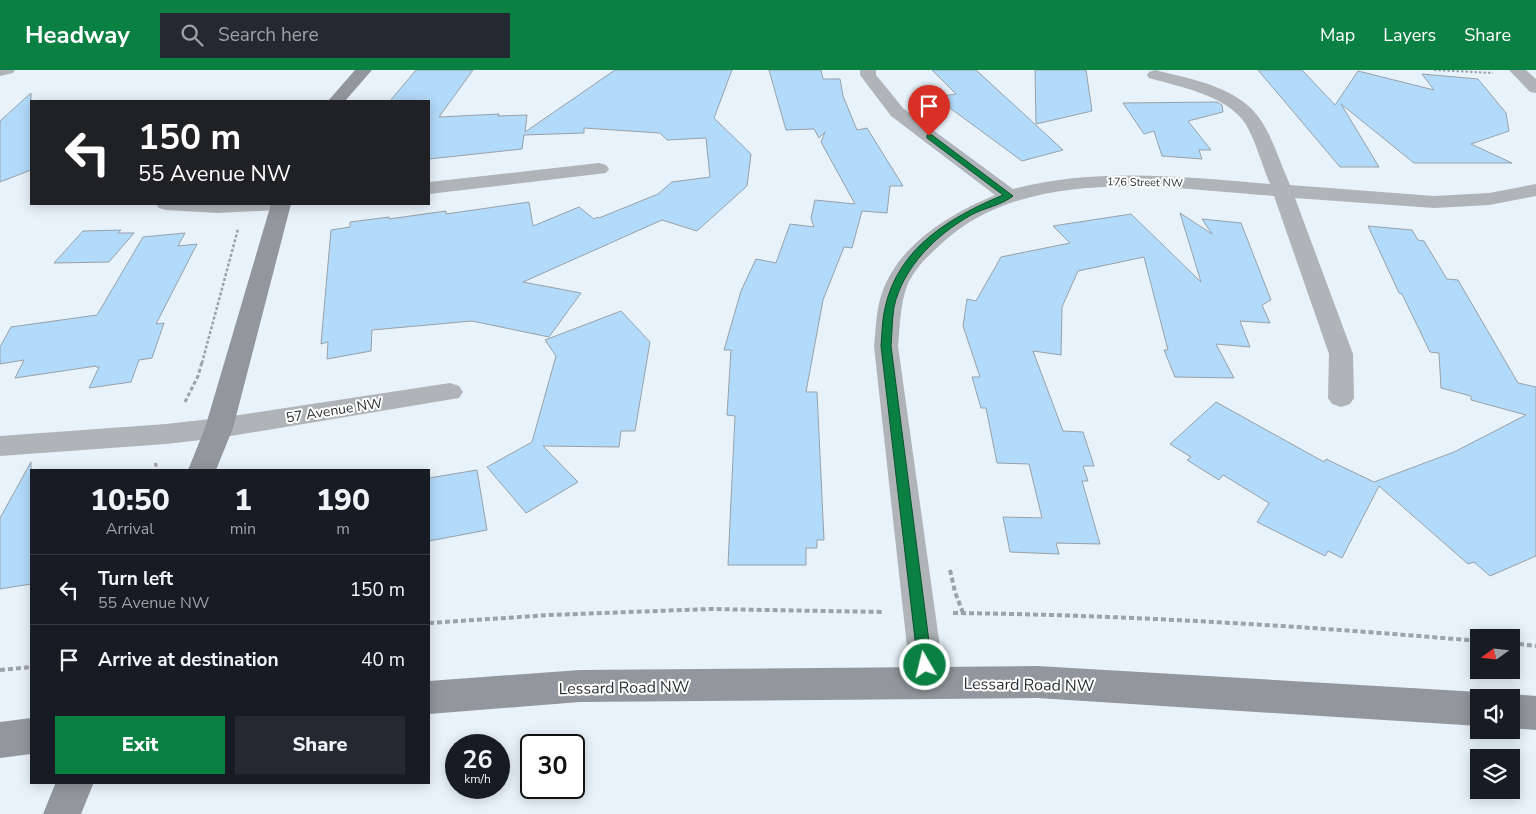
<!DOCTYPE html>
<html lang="en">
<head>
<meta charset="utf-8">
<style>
	:root { --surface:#171b24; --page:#242831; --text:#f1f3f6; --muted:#9ea1a6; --line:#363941; --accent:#0b8043 }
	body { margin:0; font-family:"Nunito Sans",sans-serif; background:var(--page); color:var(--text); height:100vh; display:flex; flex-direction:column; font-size:19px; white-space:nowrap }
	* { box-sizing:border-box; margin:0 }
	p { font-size:16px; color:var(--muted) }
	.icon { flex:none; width:28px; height:28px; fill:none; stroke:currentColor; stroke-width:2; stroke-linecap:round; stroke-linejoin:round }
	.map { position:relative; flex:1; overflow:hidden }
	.panel { position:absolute; left:30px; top:399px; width:400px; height:315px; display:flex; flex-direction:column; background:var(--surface); border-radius:0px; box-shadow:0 2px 12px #0003 }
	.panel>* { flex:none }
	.banner { position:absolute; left:30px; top:30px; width:400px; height:105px; border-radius:0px; box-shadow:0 2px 12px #0003; background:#202124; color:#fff; overflow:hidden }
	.needle { width:32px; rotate:255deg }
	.controls { position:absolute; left:1470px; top:559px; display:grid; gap:10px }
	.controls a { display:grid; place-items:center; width:50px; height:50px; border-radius:0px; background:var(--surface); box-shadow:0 2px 12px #0003; font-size:25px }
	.speed { position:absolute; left:445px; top:664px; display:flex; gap:10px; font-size:25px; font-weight:700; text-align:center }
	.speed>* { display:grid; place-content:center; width:65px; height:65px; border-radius:50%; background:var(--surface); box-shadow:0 2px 12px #0003; line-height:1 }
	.speed small { font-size:12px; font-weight:400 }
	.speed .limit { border:2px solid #111; border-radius:8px; background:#fff; color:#111 }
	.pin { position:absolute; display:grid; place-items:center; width:42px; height:42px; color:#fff; margin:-51px -21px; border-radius:50% 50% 50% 0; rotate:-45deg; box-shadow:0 0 5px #0007 }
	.pin .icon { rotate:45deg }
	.me { position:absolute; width:55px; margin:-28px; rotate:352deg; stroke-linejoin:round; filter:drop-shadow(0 0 4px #0008) }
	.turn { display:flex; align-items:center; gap:18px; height:105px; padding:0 25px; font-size:22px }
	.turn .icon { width:65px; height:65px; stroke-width:2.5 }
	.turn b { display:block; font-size:35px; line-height:42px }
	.eta { display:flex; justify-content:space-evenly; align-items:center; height:85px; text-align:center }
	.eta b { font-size:30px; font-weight:800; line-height:35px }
	.cta { display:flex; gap:10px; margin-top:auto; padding:10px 25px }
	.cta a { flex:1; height:58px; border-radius:0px; background:var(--accent); color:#fff; font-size:20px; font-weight:800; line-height:58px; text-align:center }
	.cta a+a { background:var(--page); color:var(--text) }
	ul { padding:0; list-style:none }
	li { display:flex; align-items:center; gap:15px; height:70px; padding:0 25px; border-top:1px solid var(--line) }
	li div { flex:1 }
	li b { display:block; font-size:19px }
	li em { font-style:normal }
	header { display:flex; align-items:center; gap:30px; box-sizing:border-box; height:70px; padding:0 25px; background:var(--accent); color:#fff }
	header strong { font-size:24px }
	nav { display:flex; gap:28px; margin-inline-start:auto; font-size:18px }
	.search { width:350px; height:45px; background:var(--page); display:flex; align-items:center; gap:12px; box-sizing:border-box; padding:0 18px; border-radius:0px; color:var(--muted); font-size:19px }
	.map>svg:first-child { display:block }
	.building { fill:#b2dafa; stroke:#98a1a8 }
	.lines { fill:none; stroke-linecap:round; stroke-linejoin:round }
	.path-far3 { stroke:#9ba2a8; stroke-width:2; stroke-dasharray:2.5 2; stroke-linecap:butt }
	.path-far2 { stroke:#9ba2a8; stroke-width:2.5; stroke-dasharray:3 2; stroke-linecap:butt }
	.path-far1 { stroke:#9ba2a8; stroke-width:3; stroke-dasharray:4 2.5; stroke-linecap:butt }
	.path { stroke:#9ba2a8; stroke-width:4; stroke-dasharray:5 3; stroke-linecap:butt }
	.street { fill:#b0b4b8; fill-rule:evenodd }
	.secondary { fill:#91979c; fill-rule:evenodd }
	.route { fill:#0b8043; stroke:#07532c }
	.labels { text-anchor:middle; stroke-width:4; stroke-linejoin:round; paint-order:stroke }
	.far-street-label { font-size:11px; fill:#2d3134; stroke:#fff }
	.street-label { font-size:14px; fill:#2d3134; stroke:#fff }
	.near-street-label { font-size:16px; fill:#2d3134; stroke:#fff }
</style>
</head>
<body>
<header>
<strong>Headway</strong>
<div class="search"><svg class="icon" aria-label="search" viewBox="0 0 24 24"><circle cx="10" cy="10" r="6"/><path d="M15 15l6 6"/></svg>Search here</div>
<nav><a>Map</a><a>Layers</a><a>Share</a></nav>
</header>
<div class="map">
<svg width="1536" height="744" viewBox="0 0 1536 744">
	<rect width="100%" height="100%" fill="#e8f2fa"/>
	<path class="building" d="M416 0H473L439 47 499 44 498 46 527 45 525 62 615 0H732L714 48 751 84 747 116 697 161 662 150 523 212 581 223 549 267 472 251 372 260 371 281 327 289 328 272 321 274 331 160 350 157V152L389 147V149L446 141V144L529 132 533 156 579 137 594 149 598 147 599 148 658 124 672 112 710 107 706 68 667 70 660 63 584 58V63L524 65 522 79 429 89V31H390Z
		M769 0H821L823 9H840L843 26 857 60 867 58 903 116H890L887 143 862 141 852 178 844 177 823 230 806 322H817L824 470H817V478H806V495H728L735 346 727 345 731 280H724L741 221 756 189 776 193 790 154 814 157 811 148 815 130 855 134 821 72 825 62 819 68 814 59 786 60Z
		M932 0H976L1063 80 1022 91 935 27 956 24Z
		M1035 0H1086L1092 41 1036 54Z
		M1258 0H1302L1335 35 1358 1 1434 20 1422 4 1478 9 1506 43 1509 61 1471 74 1512 93H1414L1341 34 1379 97H1340Z
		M31 23V100L0 112V51Z
		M1217 32 1222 35 1223 42 1188 51 1211 80H1199L1202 89 1162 86 1154 61 1144 64 1123 33Z
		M1180 143 1212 164 1202 149 1241 153 1271 230 1262 235 1270 253 1240 251 1250 277 1216 274 1234 308 1175 307 1164 280H1168L1144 187 1078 201 1062 237 1061 285 1033 281 1063 361 1083 362 1094 396H1083L1088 411H1082L1100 474 1056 473 1059 484 1010 482 1003 447 1042 448 1029 394 997 393 986 338H981L972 307H980L963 256 967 229 976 231 1001 187 1070 173 1053 156 1131 144 1201 212Z
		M1368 156 1412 160 1418 170 1424 171 1447 209 1458 210 1518 313 1536 317V486L1490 506 1474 492 1468 494 1379 416 1342 488 1328 481 1325 486 1257 452 1269 433 1223 405 1219 410 1187 390 1191 387 1170 374 1216 332 1324 392 1326 389 1374 412 1454 382 1526 345 1471 330V326L1441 318 1439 283 1430 282 1402 224 1399 223Z
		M121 160 118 163H134L109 192 54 193 83 161Z
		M185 163 178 176 197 174 156 254 164 253 152 288 139 290 131 312 89 318 99 297H96V296L15 308 24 290 0 294V277L11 257 97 245 143 167Z
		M621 241 650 272 635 361H621L619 377 543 376 578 412 526 443 487 397 532 372 556 286 545 270Z
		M31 392V514L0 519V448Z
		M477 400 487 460 429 471V408Z"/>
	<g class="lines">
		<path class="path-far3" d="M1434 0 1493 3"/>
		<path class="path-far2" d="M202 293 238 159"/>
		<path class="path-far1" d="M185 332 198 306 202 292
			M155 393 158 400"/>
		<path class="path" d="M950 500 955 522 963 543
			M953 543C1129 545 1304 556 1479 571
			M429 553 550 545 710 539 884 542
			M1511 573 1536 576
			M0 600 31 597"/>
		<path class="street" d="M0 0H15L13 3 0 6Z
			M860 0H876V5L903 38 1013 119C1097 97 1184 107 1270 114 1262 95 1255 69 1245 53 1226 25 1180 17 1149 8L1147 5 1149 2 1155 0C1191 9 1241 17 1262 52 1274 71 1281 95 1290 115L1434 126 1489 123 1536 114V126L1489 135 1434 138 1295 128 1353 284 1354 328 1350 334 1341 337 1332 334 1328 328 1329 284 1274 126C1167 118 1026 94 940 175 927 187 914 199 907 216 900 235 900 256 898 276L945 613 940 624 928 629 916 624 911 613 874 276C876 258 876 240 882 223 899 174 950 144 995 125L891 46 860 5Z
			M1509 0H1526L1536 9V23L1530 22Z
			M599 93 606 95 609 99 606 103 429 124V112Z
			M156 134H287L284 138 277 140 218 143 166 140 159 138Z
			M450 313 459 316 463 322 459 328 219 368 166 374 0 386V366L166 354 219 348Z"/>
		<path class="secondary" d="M355 0H372L345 31H328Z
			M271 134H291L233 358 216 400H188L205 358Z
			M1037 596 1479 622 1492 628H1479V656L1037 628 580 632 429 644V611L580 600Z
			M1511 624 1536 626V660L1511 658V628H1502Z
			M31 648V684L0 688V652Z
			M56 712H94L81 744H43Z"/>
	</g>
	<path class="route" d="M927 65H932L1013 126C1002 135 984 138 971 145 936 165 903 197 894 237 892 250 892 264 891 276L932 595 930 600 925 602 920 600 918 595 881 276C882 264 882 250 885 238 898 177 951 147 1003 125L927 68Z"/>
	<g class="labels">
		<g class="far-street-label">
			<text transform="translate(1145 112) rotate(1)" y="4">176 Street NW</text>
		</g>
		<g class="street-label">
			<text transform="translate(334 340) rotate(-9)" y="5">57 Avenue NW</text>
		</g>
		<g class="near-street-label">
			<text transform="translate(1029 614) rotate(1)" y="6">Lessard Road NW</text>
			<text transform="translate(624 617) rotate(-1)" y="6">Lessard Road NW</text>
		</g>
	</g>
</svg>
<div class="controls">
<a><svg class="needle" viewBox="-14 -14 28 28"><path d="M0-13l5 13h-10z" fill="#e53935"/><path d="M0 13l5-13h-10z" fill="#9ea1a6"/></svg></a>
<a><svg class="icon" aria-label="sound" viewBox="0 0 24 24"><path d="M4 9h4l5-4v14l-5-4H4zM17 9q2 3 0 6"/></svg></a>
<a><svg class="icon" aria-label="layers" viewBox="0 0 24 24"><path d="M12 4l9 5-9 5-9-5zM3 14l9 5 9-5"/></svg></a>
</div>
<div class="speed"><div>26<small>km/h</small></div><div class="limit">30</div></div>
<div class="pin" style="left:929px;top:66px;background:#d93025"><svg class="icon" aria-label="arrive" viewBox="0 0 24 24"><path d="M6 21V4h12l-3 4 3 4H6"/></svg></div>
<svg class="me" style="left:925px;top:595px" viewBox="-20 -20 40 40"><circle r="17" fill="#0b8043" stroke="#fff" stroke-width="3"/><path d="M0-11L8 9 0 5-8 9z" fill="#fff"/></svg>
<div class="banner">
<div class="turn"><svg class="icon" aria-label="left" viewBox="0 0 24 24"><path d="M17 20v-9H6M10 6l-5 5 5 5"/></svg><div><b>150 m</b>55 Avenue NW</div></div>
</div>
<section class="panel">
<div class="eta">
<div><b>10:50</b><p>Arrival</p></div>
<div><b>1</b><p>min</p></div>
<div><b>190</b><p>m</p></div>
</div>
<ul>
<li><svg class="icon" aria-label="left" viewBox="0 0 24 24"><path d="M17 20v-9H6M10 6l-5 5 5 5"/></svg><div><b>Turn left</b><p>55 Avenue NW</p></div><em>150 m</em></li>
<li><svg class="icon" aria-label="arrive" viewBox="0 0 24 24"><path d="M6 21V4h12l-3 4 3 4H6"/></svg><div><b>Arrive at destination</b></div><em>40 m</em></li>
</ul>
<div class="cta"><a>Exit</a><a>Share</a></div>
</section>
</div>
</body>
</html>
